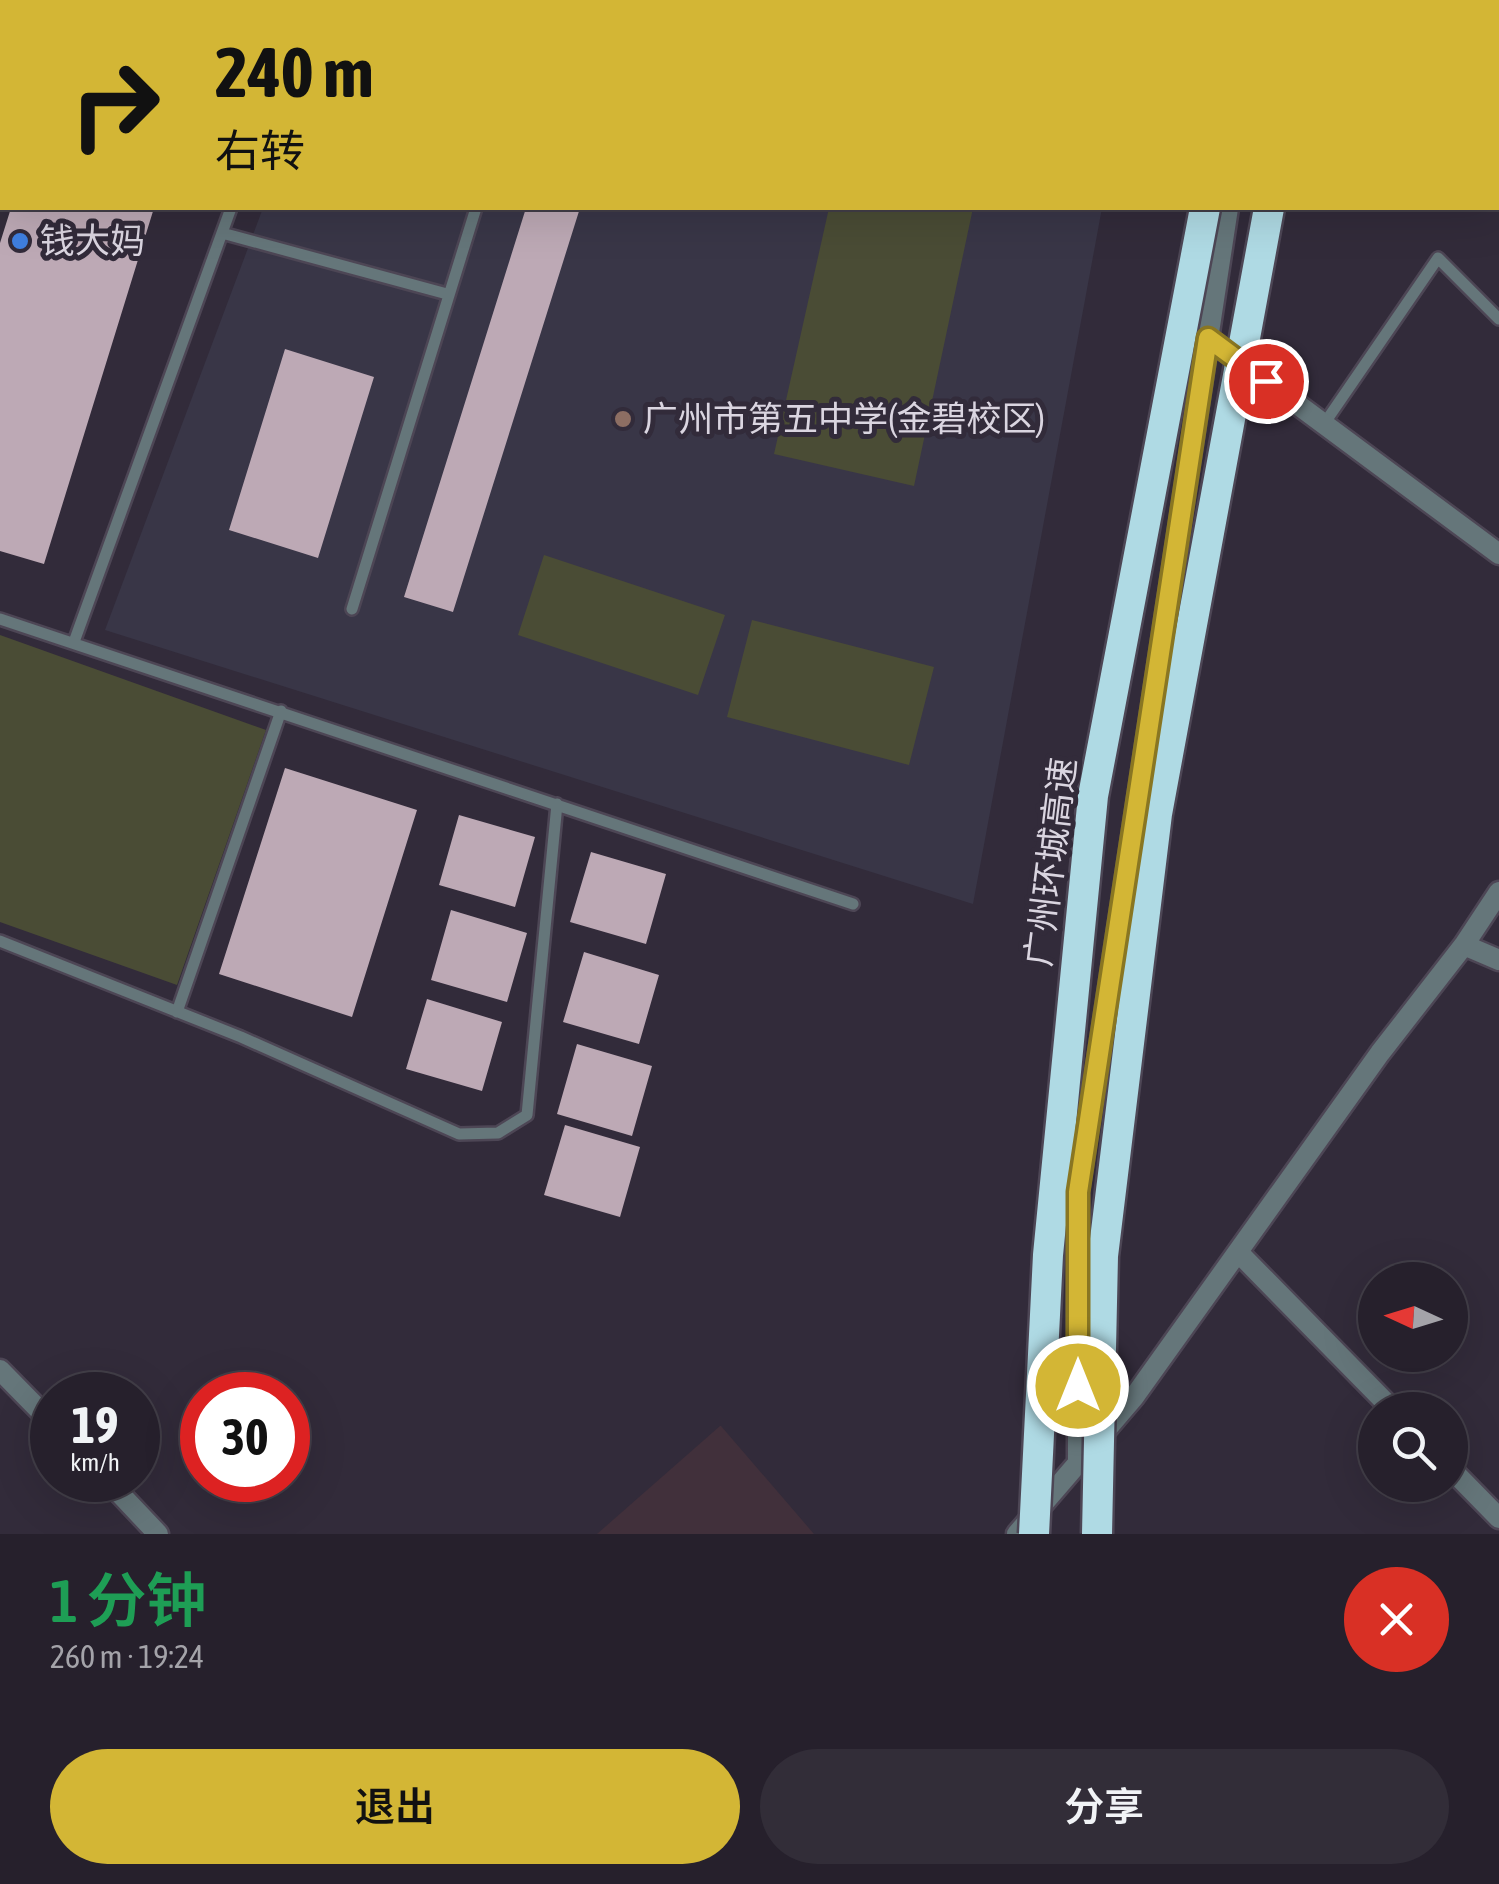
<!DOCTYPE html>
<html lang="zh">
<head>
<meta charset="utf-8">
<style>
	:root { --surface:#26202c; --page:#322d38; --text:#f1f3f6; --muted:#a4a3a9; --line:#423e48; --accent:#d3b635 }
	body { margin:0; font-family:"Asap Condensed","Noto Sans SC",sans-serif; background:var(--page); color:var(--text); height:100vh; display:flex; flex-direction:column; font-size:38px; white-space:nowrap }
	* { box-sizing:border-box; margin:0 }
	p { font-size:32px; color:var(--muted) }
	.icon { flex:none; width:55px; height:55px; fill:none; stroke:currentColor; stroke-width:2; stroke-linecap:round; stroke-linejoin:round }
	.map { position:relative; height:1534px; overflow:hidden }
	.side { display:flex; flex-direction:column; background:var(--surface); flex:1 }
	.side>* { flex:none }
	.guide { position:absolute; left:0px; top:0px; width:1500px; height:210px; box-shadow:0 10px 40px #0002,0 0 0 2px var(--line); background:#d3b635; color:#111; overflow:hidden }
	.needle { width:65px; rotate:274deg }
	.fabs { position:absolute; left:1358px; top:1262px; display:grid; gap:20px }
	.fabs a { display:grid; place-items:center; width:110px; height:110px; border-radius:50%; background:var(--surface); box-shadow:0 10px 40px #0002,0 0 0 2px var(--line); font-size:50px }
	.speed { position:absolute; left:30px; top:1372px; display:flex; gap:20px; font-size:50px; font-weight:700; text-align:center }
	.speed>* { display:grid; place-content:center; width:130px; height:130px; border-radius:50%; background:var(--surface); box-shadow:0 10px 40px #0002,0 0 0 2px var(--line); line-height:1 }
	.speed small { font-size:25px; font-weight:400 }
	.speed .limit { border:15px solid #d22; background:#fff; color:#111 }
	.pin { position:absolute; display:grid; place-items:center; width:85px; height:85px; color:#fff; margin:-42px; border:5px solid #fff; border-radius:50%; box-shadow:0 2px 10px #0007 }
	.me { position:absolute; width:110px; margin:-55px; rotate:0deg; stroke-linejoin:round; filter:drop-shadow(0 0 8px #0008) }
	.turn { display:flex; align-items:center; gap:35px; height:210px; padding:0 50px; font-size:45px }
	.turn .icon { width:130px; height:130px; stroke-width:2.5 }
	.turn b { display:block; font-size:70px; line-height:85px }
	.round { display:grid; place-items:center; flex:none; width:105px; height:105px; border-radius:52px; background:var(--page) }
	.headline { display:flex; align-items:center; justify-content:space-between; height:170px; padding:0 50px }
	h1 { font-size:60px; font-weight:600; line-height:75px; color:#1e9e55 }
	.primary-button { display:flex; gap:20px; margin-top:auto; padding:20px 50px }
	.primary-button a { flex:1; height:115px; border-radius:60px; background:var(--accent); color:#111; font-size:40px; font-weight:600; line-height:115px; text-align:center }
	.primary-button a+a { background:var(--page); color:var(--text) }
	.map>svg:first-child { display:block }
	.commercial { fill:#41303b }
	.education { fill:#393647 }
	.green { fill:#4a4c35 }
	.building { fill:#bda9b5 }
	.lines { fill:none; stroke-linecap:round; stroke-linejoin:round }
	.service-casing { stroke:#4d4655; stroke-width:16 }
	.minor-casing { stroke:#4d4655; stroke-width:25 }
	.motorway-casing { stroke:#4d4655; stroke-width:35 }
	.service { stroke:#65767a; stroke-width:11 }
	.minor { stroke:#65767a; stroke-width:20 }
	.motorway { stroke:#afdae4; stroke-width:30 }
	.motorway-bridge-casing { stroke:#4d4655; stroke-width:35; stroke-linecap:butt }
	.motorway-bridge { stroke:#afdae4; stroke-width:30 }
	.route-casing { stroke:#897622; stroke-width:25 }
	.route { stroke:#d3b635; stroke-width:18 }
	.shop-dot { fill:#3f7fe0; stroke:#322b3a; stroke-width:4 }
	.education-dot { fill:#8d6e63; stroke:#322b3a; stroke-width:4 }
	.labels { text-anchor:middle; stroke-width:10; stroke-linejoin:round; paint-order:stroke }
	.poi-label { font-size:35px; fill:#dad5e0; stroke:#322b3a; text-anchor:start }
	.street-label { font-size:35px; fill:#dad5e0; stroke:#322b3a }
</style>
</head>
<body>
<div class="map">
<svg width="1499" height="1534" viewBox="0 0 1499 1534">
	<rect width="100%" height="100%" fill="#322b3a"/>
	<path class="commercial" d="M721 1426 814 1534H597L720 1426Z"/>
	<path class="education" d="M341 0H790L802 2H340Z
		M263 208H1102L973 904 105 630Z"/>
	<path class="green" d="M829 208H973L914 486 774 454Z
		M544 555 725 615 698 695 518 635Z
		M752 620 934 667 909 765 727 717Z
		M0 635 266 730 177 985 0 922Z"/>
	<path class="building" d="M11 208H154L44 564 0 551V243Z
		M526 208H580L453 612 404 597Z
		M285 349 374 377 318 558 229 530Z
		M285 768 417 810 352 1017 219 974Z
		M459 815 535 837 515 907 439 885Z
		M591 852 666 874 646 944 570 922Z
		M451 910 527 933 507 1002 431 980Z
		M584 952 659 975 639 1044 563 1022Z
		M427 999 502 1022 482 1091 406 1069Z
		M577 1044 652 1066 632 1136 557 1114Z
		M565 1125 640 1147 620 1217 544 1195Z"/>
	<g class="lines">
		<g class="service-casing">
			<path id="service" d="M879 0 891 2
				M50 2 51 0
				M305 2 306 0
				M545 2 546 0
				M1021 2 1022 0
				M0 154 2 146
				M222 233 447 294
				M1324 424 1438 258 1499 319
				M352 609 476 208
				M0 619 853 904
				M74 642 231 208
				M0 941 241 1037 459 1134 498 1133 527 1115 557 804
				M177 1012 281 711"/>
		</g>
		<g class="minor-casing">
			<path id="minor" d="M1270 2V0
				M1208 338 1499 554
				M1464 945 1499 892
				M1238 1252 1393 1410
				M0 1370 52 1423
				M1099 1438 1134 1397 1380 1053 1464 945 1499 960
				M1450 1468 1499 1518
				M107 1480 158 1534
				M1017 1534 1078 1463V1191L1228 208"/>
		</g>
		<g class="motorway-casing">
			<path id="motorway" d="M1247 2 1248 0
				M1311 2 1312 0"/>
		</g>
		<use href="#service" class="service"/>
		<use href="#minor" class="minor"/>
		<use href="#motorway" class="motorway"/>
		<g class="motorway-bridge-casing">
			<path id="motorway-bridge" d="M1034 1534 1048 1255 1093 796 1205 208
				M1097 1534 1103 1256 1157 814 1269 208"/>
		</g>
		<use href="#motorway-bridge" class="motorway-bridge"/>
	</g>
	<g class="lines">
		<g class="route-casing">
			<path id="route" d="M1078 1386V1192L1208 338 1266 381"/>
		</g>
		<use href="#route" class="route"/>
	</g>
	<circle class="shop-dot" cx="20" cy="241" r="10"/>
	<circle class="education-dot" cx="623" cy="419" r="10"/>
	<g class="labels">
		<g class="poi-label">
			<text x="40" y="253">钱大妈</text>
			<text x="643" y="431">广州市第五中学(金碧校区)</text>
		</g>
		<g class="street-label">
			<text transform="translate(1051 862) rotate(-83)" y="12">广州环城高速</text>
		</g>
	</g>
</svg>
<div class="fabs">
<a><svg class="needle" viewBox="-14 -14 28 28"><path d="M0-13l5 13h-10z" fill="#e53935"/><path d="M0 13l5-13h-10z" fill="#a4a3a9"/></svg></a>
<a><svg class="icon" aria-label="search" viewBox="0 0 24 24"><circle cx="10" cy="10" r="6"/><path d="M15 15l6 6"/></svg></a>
</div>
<div class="speed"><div>19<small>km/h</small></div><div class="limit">30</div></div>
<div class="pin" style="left:1266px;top:381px;background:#d93025"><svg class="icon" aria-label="arrive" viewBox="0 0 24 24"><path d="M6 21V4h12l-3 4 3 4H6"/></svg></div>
<svg class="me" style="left:1078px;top:1386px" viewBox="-20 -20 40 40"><circle r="17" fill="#d3b635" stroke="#fff" stroke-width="3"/><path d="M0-11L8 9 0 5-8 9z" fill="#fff"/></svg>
<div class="guide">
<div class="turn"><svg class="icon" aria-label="right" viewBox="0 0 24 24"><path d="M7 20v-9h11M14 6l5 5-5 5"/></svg><div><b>240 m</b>右转</div></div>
</div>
</div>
<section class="side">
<div class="headline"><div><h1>1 分钟</h1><p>260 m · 19:24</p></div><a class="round" style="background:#d93025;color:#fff"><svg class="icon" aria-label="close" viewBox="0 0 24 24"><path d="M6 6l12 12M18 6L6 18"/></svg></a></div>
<div class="primary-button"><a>退出</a><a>分享</a></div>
</section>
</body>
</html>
